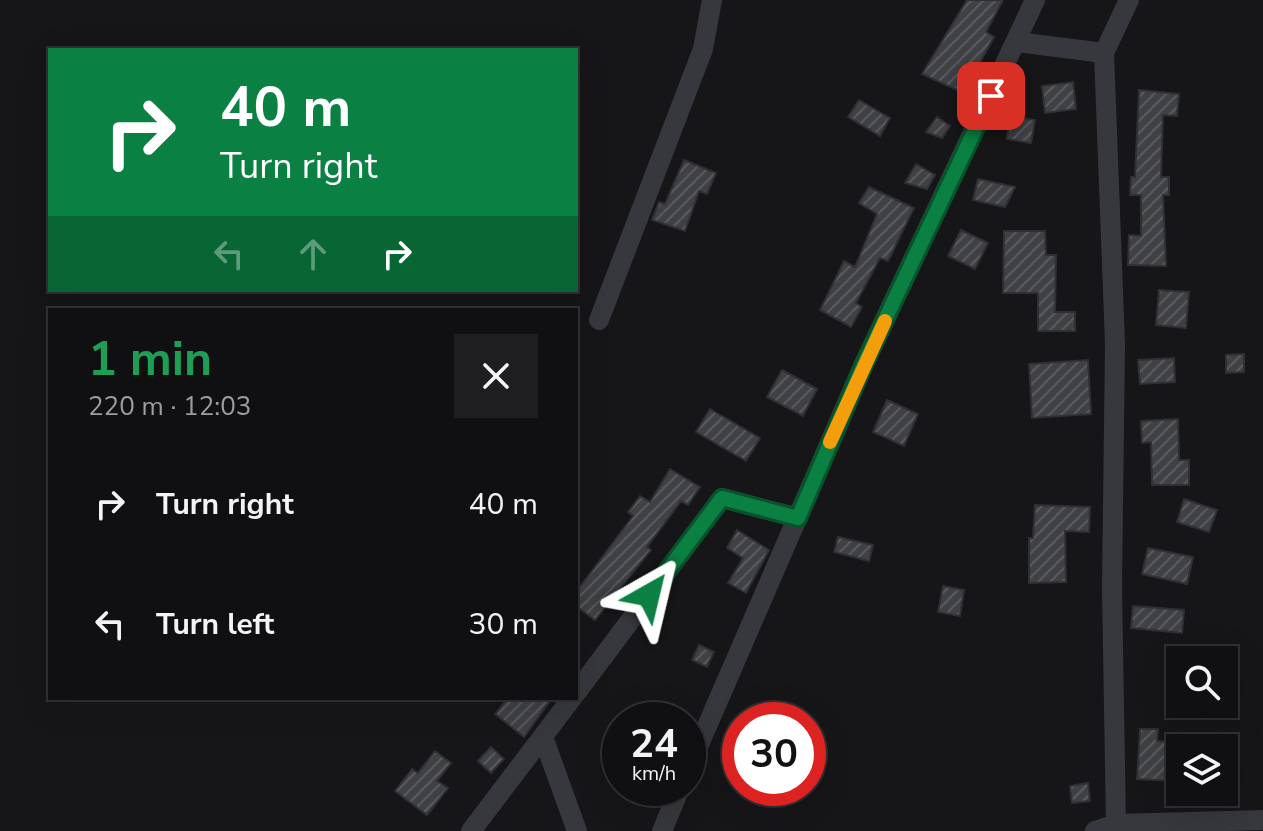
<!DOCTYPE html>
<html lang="en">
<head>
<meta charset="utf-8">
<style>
	:root { --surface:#101012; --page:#1e1e20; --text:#f1f3f6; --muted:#9c9d9f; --line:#303032 }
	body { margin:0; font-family:"Nunito Sans",sans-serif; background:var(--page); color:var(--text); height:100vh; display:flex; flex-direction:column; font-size:30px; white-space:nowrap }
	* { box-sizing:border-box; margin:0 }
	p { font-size:26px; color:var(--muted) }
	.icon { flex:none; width:44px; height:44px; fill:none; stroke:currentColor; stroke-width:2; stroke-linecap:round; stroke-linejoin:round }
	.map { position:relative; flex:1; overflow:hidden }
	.side { position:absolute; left:48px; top:308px; width:530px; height:392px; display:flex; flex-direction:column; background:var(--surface); border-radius:0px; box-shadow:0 8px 32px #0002,0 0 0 2px var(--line) }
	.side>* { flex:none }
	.guide { position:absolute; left:48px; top:48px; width:530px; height:244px; border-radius:0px; box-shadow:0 8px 32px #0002,0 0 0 2px var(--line); background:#0b8043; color:#fff; overflow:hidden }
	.tools { position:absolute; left:1166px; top:646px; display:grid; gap:16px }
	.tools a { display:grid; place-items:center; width:72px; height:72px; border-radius:0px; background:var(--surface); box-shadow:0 8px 32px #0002,0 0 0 2px var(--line); font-size:40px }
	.speed { position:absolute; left:602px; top:702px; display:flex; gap:16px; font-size:40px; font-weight:700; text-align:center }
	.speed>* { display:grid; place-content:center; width:104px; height:104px; border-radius:50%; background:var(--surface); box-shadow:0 8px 32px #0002,0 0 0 2px var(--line); line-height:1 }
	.speed small { font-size:20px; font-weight:400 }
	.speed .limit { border:12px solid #d22; background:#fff; color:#111 }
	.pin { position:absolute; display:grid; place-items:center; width:68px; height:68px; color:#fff; margin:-34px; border-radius:16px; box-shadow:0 4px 12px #0006 }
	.me { position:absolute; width:88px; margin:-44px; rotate:37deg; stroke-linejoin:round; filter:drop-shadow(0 0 6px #0008) }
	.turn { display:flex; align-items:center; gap:28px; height:168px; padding:0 40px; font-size:36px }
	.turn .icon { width:104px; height:104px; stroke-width:2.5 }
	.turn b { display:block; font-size:56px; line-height:68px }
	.lanes { display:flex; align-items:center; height:76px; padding:0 40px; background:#0003; justify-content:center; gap:40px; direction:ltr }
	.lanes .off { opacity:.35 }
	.round { display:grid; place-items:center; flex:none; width:84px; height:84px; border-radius:0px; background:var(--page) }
	.headline { display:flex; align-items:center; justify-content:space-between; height:136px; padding:0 40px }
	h1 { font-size:48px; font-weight:700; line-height:60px; color:#1e9e55 }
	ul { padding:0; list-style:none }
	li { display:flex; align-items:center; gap:24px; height:120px; padding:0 40px }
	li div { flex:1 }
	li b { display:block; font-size:30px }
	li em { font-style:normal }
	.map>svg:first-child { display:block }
	.building { fill:url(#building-hatch); stroke:#303034; stroke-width:2 }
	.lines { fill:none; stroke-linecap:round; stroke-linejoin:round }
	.minor { stroke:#37383d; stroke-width:20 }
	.route-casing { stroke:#07532c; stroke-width:20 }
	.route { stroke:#0b8043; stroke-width:14 }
	.slow { stroke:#f59e0b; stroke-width:14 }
</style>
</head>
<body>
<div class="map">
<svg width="1263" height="831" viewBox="0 0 1263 831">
	<defs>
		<pattern id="building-hatch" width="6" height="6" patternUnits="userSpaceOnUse" patternTransform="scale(2)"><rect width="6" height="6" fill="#404145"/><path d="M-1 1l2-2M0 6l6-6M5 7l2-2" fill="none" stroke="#595a5e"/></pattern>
	</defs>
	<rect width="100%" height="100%" fill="#161618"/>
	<path class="building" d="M967 0H1003L986 32 994 37 973 75 977 77 968 95 922 74Z
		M1073 82 1076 109 1045 113 1042 86Z
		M1139 90 1179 94 1177 116 1163 115 1161 177H1169V195H1163L1166 266 1128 265 1129 235 1141 236V195H1130L1131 177H1135Z
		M859 100 890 118 880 136 848 117Z
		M1010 116 1035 120 1031 143 1007 139Z
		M937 117 950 126 942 138 926 132Z
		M684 160 716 173 707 194 699 191 685 231 652 220 659 202 665 204Z
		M916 164 935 175 927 189 905 183Z
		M978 179 1015 187 1005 207 973 200Z
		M869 187 914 208 888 261 880 258 856 303 862 307 851 327 820 310 844 261 855 267 877 214 859 203Z
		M961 230 988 243 975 269 948 256Z
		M1004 231H1045L1046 255H1056L1055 312H1075V331H1038V293H1003Z
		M1159 290 1189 292 1186 328 1156 325Z
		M1244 354V372L1226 373V355Z
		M1174 358 1175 382 1140 384 1138 360Z
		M1088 360 1091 414 1032 418 1029 364Z
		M782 370 817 389 803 416 767 397Z
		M887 400 918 414 904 446 873 432Z
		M710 409 760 438 746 461 696 432Z
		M1178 419 1179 460H1189V485H1152L1151 442 1142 443 1141 421Z
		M670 469 700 487 688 505 681 501 647 547 651 550 595 620 576 606V592L633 516 628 512 640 496 650 502Z
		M1184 499 1217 510 1209 532 1177 522Z
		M1035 505 1090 507 1089 532 1065 531 1066 582 1029 583V538H1033Z
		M737 530 769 550 746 593 728 583 743 558 727 548Z
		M838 537 873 545 869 561 834 552Z
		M1148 548 1193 557 1187 584 1142 574Z
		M943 586 964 590 960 616 938 612Z
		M1133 606 1184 610 1182 633 1131 628Z
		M699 645 714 652 707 667 692 660Z
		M508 698H552L524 737 495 714Z
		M1140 729H1158L1157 741 1176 742 1174 781 1137 779Z
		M491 747 504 759 491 773 478 761Z
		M435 751 451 763 437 781 448 788 427 815 395 791 412 769 418 773Z
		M1088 783 1090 801 1072 803 1070 786Z"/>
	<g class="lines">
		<path class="minor" d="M1017 42 1104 53
			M599 320 703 49 712 0
			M576 693 722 498 798 518
			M543 737 577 831
			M688 770 864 364 1035 0
			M471 831 572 698
			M662 831 680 788
			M1095 831 1116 824 1263 820
			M1120 831 1116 824 1112 588 1115 344 1104 53 1129 0"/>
	</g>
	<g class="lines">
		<g class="route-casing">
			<path id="route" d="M649 595 722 498 798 518 864 364 991 96"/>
		</g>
		<use href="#route" class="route"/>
		<path class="slow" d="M830 442 885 321"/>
	</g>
</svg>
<div class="tools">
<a><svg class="icon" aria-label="search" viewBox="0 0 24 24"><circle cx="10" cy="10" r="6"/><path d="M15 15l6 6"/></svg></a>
<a><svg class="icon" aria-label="layers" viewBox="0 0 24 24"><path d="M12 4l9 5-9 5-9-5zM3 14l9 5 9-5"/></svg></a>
</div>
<div class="speed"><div>24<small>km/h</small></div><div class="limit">30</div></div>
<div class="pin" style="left:991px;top:96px;background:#d93025"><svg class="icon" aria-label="arrive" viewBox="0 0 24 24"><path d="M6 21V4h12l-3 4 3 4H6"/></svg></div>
<svg class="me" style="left:649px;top:595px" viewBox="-20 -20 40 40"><path d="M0-17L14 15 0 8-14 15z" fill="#0b8043" stroke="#fff" stroke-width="4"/></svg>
<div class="guide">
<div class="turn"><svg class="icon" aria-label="right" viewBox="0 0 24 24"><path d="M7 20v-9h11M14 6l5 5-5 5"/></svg><div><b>40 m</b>Turn right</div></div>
<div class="lanes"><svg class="icon off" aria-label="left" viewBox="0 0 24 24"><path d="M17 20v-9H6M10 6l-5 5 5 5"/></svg><svg class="icon off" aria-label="ahead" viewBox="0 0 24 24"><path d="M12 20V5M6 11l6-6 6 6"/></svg><svg class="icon" aria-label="right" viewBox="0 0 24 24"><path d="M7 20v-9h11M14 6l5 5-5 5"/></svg></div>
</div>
<section class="side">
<div class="headline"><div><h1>1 min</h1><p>220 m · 12:03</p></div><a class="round"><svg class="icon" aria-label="close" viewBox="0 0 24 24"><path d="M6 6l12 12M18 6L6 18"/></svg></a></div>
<ul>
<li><svg class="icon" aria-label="right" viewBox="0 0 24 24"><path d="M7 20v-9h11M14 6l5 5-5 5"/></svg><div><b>Turn right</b></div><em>40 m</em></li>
<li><svg class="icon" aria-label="left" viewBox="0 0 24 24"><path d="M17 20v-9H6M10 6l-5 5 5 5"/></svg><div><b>Turn left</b></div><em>30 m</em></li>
</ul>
</section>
</div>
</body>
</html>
